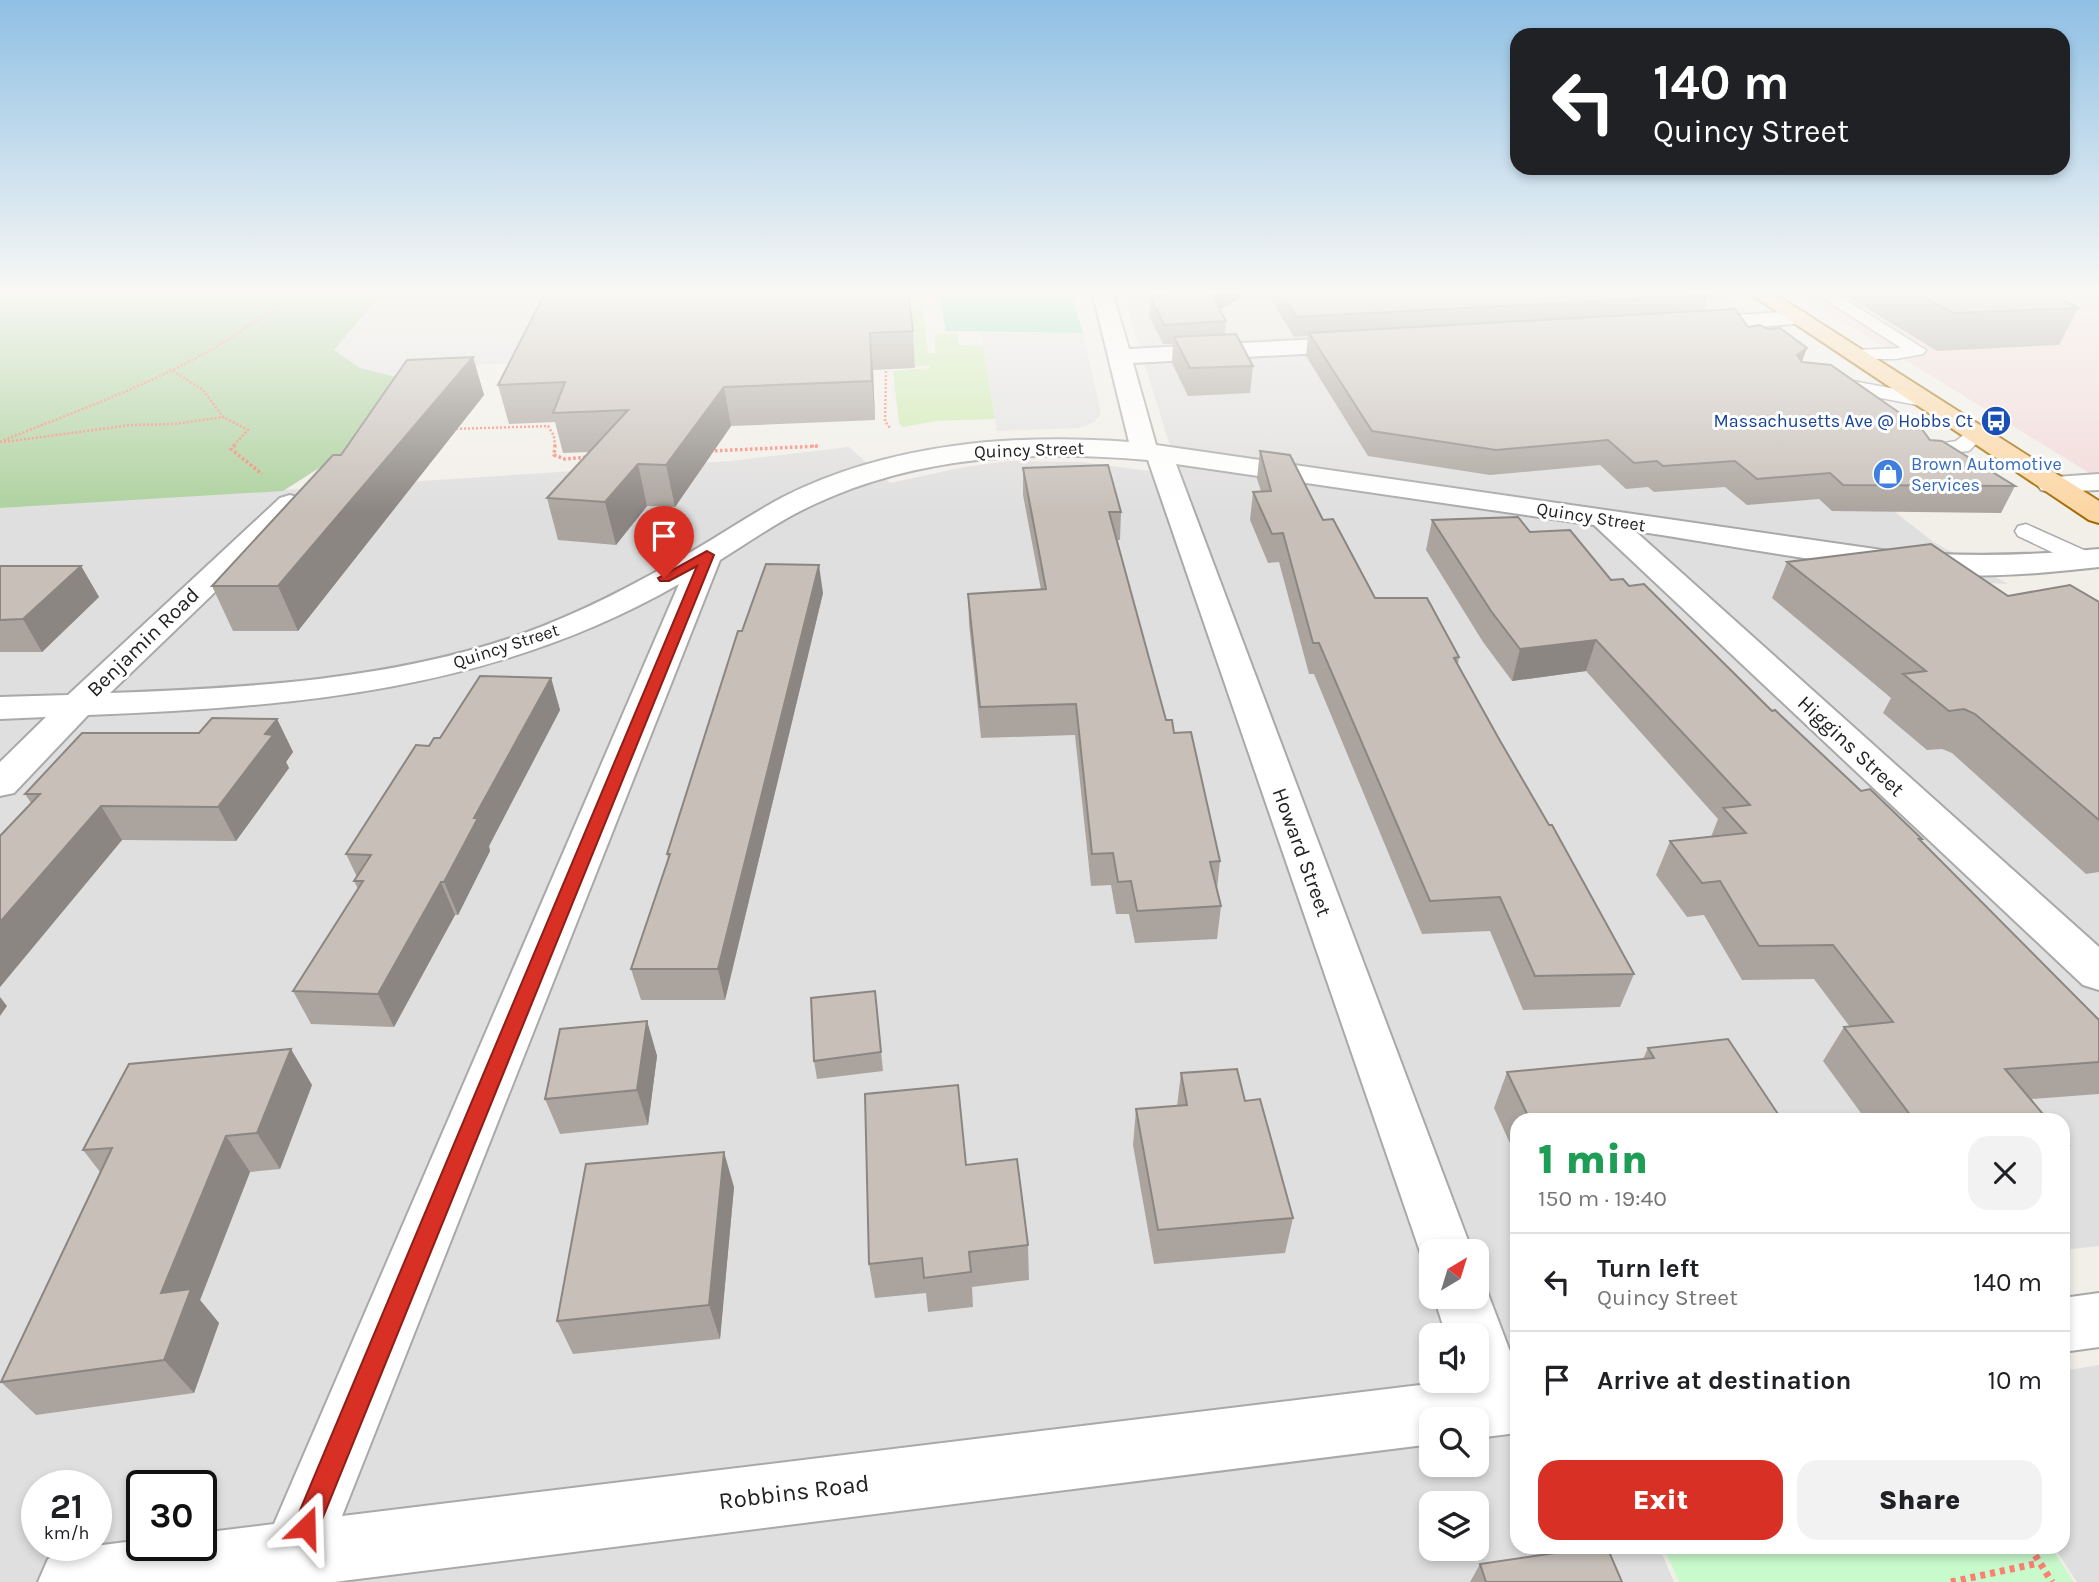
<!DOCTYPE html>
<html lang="en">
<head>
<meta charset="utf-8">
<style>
	:root { --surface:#fff; --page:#f2f2f2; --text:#202124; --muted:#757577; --line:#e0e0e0; --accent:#d93025 }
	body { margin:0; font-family:Karla,sans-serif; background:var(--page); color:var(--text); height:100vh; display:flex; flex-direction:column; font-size:26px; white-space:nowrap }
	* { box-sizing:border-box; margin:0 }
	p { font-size:23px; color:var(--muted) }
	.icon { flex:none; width:38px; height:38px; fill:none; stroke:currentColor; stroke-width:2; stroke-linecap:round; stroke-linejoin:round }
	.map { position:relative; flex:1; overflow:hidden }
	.side { position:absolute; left:1510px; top:1113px; width:560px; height:441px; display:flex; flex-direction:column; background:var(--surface); border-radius:21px; box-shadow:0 4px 10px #0003 }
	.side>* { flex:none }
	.guide { position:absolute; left:1510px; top:28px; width:560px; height:147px; border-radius:21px; box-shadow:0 4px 10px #0003; background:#202124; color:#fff; overflow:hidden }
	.needle { width:46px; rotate:38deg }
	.buttons { position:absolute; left:1419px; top:1239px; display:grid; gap:14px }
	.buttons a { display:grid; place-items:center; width:70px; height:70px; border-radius:14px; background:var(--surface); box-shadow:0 4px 10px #0003; font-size:35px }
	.speed { position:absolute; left:21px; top:1470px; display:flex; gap:14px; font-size:35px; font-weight:700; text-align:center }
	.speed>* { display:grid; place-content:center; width:91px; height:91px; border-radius:50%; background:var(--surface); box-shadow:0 4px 10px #0003; line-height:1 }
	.speed small { font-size:18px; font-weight:400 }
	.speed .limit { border:4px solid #111; border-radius:10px; background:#fff; color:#111 }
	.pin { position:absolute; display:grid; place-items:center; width:60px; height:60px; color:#fff; margin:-72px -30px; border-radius:50% 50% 50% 0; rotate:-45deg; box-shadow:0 0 7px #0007 }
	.pin .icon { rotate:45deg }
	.me { position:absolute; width:77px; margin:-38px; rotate:22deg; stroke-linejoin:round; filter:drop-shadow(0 0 5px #0008) }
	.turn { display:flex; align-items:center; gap:24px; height:147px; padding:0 28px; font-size:32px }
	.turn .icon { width:91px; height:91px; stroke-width:2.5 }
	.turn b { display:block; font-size:49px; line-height:60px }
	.round { display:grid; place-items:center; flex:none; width:74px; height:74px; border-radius:21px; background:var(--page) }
	.head { display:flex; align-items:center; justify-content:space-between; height:119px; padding:0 28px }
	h1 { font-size:42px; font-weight:800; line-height:52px; color:#1e9e55 }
	.button { display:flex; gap:14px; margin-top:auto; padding:14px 28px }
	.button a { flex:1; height:80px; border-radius:21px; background:var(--accent); color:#fff; font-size:28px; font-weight:800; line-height:80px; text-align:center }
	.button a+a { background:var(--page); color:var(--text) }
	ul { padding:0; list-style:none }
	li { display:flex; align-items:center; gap:21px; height:98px; padding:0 28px; border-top:2px solid var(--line) }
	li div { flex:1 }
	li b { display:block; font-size:26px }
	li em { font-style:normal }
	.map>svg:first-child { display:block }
	.residential { fill:#e0dfdf; fill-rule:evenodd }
	.commercial { fill:#f2dad9 }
	.grass { fill:#cdebb0 }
	.forest { fill:#add19e }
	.park { fill:#c8facc }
	.pitch { fill:#88e0be }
	.parking { fill:#e2e2e2 }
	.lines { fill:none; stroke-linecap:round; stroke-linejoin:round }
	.lane-casing { stroke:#a9a9a9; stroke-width:3 }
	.street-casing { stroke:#a9a9a9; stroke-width:4 }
	.primary-casing { stroke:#a06b00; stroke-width:4 }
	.path-far2 { stroke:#fa8072; stroke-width:2.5; stroke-dasharray:2 2; stroke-linecap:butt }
	.path-far1 { stroke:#fa8072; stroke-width:3.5; stroke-dasharray:2.5 2.5; stroke-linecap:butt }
	.path { stroke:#fa8072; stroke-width:7; stroke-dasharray:5 5; stroke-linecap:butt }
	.lane { fill:#fff; fill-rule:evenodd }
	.street { fill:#fff; fill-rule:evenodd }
	.primary { fill:#fcd6a4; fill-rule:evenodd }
	.wall { fill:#aba49e }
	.shaded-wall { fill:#8b8681 }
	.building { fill:#c7bfb8; stroke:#8b8681; stroke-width:2 }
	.route { fill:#d93025; stroke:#8d1f18; stroke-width:2 }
	.labels { text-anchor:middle; stroke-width:6; stroke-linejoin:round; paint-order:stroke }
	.far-transit-label { font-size:18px; fill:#164399; stroke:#fff; text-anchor:end }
	.far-street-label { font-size:18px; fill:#222; stroke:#fff }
	.far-shop-label { font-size:18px; fill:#366cbe; stroke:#fff; text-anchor:start }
	.street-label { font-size:21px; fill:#222; stroke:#fff }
	.near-street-label { font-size:24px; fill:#222; stroke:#fff }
</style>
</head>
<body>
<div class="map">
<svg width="2099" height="1582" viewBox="0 0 2099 1582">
	<rect width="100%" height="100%" fill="#f2efe9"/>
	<path class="residential" d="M1122 291H1718L1757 318 1805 441 1932 541 2008 584 1939 581 2099 693V1246L2063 1250V1120H1517V1547H1659L1674 1582H0V508L731 461 849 447 890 483 964 467 1009 461 1082 462 1179 475ZM1432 1251H1477V1297H1432ZM1432 1335H1477V1381H1432ZM1432 1419H1477V1465H1432ZM37 1486H96V1545H37ZM142 1486H201V1545H142ZM1432 1503H1477V1549H1432Z
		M2099 1365V1582H2077L2054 1547H2063V1371Z"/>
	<path class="commercial" d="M1793 291H2099V480L2091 474Z"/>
	<path class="grass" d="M907 291H921L928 353H935V334L958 333 959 345 983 346 995 419 936 421 903 427 899 424 893 371 930 368 929 366H915Z"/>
	<path class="forest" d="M0 291H384L335 350 408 380 357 444 283 491 0 508Z"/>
	<path class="park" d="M1663 1547H2051L2074 1582H1679Z"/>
	<path class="pitch" d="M938 291H1070L1083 333 946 331Z"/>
	<path class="parking" d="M524 291V296L548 295 511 363 478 365 470 378 408 380 360 368 334 350 384 292Z
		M981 333H1083L1101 414 1094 422 1079 428 997 431Z"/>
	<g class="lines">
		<g class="lane-casing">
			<path id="lane" d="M1812 291H1832L1926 350 1923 354 1896 359H1848L1845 355 1848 351 1854 350 1901 348Z
				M1821 375 1922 394 1932 400 1922 406 1814 385 1812 381 1814 377Z
				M1975 429 1982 431 1985 435 1969 451 1934 455 1935 459 1932 463H1918L1912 452 1915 448 1956 441 1968 431Z
				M2026 524 2093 554 2097 559 2093 564H2077L2018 536 2015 531 2018 526Z"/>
		</g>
		<g class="street-casing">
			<path id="street" d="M1092 291H1112L1129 349 1358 337 1366 339 1369 344 1366 349 1358 351 1133 363 1156 445 1889 551C1963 557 2026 556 2099 549V567C2053 572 2007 577 1961 575 1852 570 1743 547 1635 531L2099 947V990L2083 985 1594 525 1176 464 1472 1251H1432V1271L1426 1269 1148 460C1035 450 921 455 817 503 783 518 752 540 720 560L342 1516 1453 1381H1477V1335H1446L1434 1297H1477V1276L1482 1278 1517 1370V1433L1477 1438V1419H1432V1444L334 1582H38L48 1559 71 1549 142 1540V1545H201V1533L274 1524 679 584C495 690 296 707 88 715L14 793 0 796V762L46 717 0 719V697L68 695 280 498 290 495 300 498 304 504 300 510 110 693C247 688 392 680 522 634 583 612 640 582 696 549 725 532 753 513 783 497 888 444 1013 433 1129 442Z
				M1798 311 1806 313 1809 318 1806 323 1691 332 1683 330 1680 325 1683 320 1691 318Z
				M2099 474V490L2051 492 2041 490 2037 484 2041 478Z
				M2099 1293V1347L2063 1352V1298Z"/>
		</g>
		<g class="primary-casing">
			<path id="primary" d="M1746 291H1770L2099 501V523L2089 520Z"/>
		</g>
		<path class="path-far2" d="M173 371 203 390 223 417 248 430 233 446
			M886 371 885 421 890 428
			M452 429 548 426 554 436 555 446
			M0 442C104 399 208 367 294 291
			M4 442 131 425 174 424 224 417
			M812 446H820"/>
		<path class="path-far1" d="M235 445 231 449 262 474
			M555 445 554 455 565 459 589 457
			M710 451 820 446"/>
		<path class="path" d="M2030 1547 2052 1582
			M1951 1582 2039 1563"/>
		<use href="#lane" class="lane"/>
		<use href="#street" class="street"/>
		<use href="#primary" class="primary"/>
	</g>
	<path class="wall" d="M546 291 913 331 915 368 873 370 875 420 731 426 675 507 647 506 616 545 558 540 547 498 589 452 563 453 555 422 509 424 498 385Z
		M1156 291H1253L1220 310 1226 321 1225 334 1253 366 1250 393 1188 396 1172 363 1173 344H1163L1149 316 1150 296H1159Z
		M1266 291H1704L1709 295 1704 311 1748 327 1767 329 1807 348 1802 362 1930 440 2015 486 2001 513 1832 511 1819 499 1747 505 1725 487 1654 492 1648 487 1626 489 1600 465 1490 475 1368 456 1306 356 1308 336 1294 337Z
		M1850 291H2045L2078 308 2059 345 1937 351 1848 297Z
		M473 357 484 395 298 631H233L212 586 341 455Z
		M1260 451 1323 520 1375 598 1459 657 1458 664 1499 739 1634 974 1620 1007 1523 1010 1490 931 1422 934 1314 674H1309L1279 562 1268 563 1250 520 1253 492 1261 491 1257 479Z
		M1023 468 1121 512 1120 540H1117L1166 720 1174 733 1220 861 1217 889 1221 906 1217 939 1135 943 1129 914H1116L1111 885 1091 886 1075 735 981 738 969 624 968 594 1041 590 1023 495Z
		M1432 520 1530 532 1611 580 1629 586 1861 791 1922 839 1920 841 2099 1020V1094L2031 1099 2048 1120H1866L1823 1061 1844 1027H1850L1814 979 1742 980 1704 915 1687 917 1656 875 1670 841 1711 837 1718 819 1586 671 1512 681 1483 642 1426 550Z
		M1787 562 2008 596 2099 602V872L2086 874 1952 753 1942 749 1927 750 1883 713 1891 698 1772 598Z
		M0 566H81L99 597 42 652H0Z
		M823 593 725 1000H641L631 969 668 859 667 854 742 631Z
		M551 678 560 710 489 846 490 851 458 915H455L394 1027 311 1024 293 991 358 889 354 881 357 877 346 854 429 746 440 738Z
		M277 719 293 752 286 762 289 768 236 841 122 840 0 987V836L31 803 25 794 199 733Z
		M875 991 883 1071 817 1079 814 1061Z
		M647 1021 657 1056 648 1125 560 1134 545 1099Z
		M1648 1048 1782 1120H1517V1159L1494 1108 1507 1072 1643 1059Z
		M1181 1073 1245 1101 1293 1218 1285 1253 1154 1264 1133 1145 1136 1109 1177 1106Z
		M312 1085 280 1169 250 1172 200 1300 219 1323 194 1393 36 1415 1 1382 100 1172 83 1150Z
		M2063 1137 2069 1145 2063 1152Z
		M966 1165 1028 1245 1029 1280 972 1287 973 1307 928 1312 926 1293 875 1298 869 1264Z
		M734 1187 720 1339 573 1354 557 1321Z
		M1480 1564 1622 1582H1470Z"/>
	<path class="shaded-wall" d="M1220 291H1253L1211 315 1212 295Z
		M870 333 873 370 875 420 872 381Z
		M1807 348 1798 371 1797 355Z
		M473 357 484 395 298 631 278 586Z
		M724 387 731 426 675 507 666 465Z
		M638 464 647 506 616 545 605 502Z
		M819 565 823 593 725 1000 718 969Z
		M81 566 99 597 42 652 23 619Z
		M1596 640 1586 671 1512 681 1520 649Z
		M551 678 560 710 489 846 490 851 458 915 444 882 474 818Z
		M277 719 293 752 286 762 289 768 236 841 218 807 265 734Z
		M101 806 122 840 0 987V922Z
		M441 882 455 915 394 1027 378 994Z
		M0 997 7 1006 0 1016Z
		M647 1021 657 1056 648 1125 637 1090Z
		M291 1049 312 1085 280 1169 257 1133Z
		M226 1136 250 1172 200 1300 219 1323 194 1393 164 1360 161 1293Z
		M724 1152 734 1187 720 1339 709 1305Z"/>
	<path class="building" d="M546 291H908L913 331 870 333 872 381 724 387 666 465 638 464 605 502 547 498 628 410 553 413 565 382 498 385Z
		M1169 291H1220L1212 295 1226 321 1164 325 1150 296H1171Z
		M1280 291H1704L1709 295 1297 317Z
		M1914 291H2045L2078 308 1953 313Z
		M1735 309 1748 327 1760 325 1767 329 1780 328 1807 348 1797 355 1802 362 1831 365 1921 428 1930 440 1942 441 2015 486 1843 485 1830 473 1757 479 1735 461 1663 466 1657 461 1634 463 1608 440 1496 450 1372 431 1309 333Z
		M1236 334 1253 366 1190 368 1174 337Z
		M473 357 278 586H212L333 455H341L407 360Z
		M1260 451 1290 455 1323 520 1333 519 1375 598H1427L1459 657 1454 658 1499 739 1549 825H1552L1634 974 1535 976 1500 897 1430 901 1319 643H1313L1283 533 1272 534 1253 492 1271 491Z
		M1108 465 1121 512H1109L1166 720H1172L1174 733 1191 732 1220 861 1210 862 1221 906 1137 911 1131 881 1118 882 1113 853 1092 854 1076 704 980 707 968 594 1046 589 1023 468Z
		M1518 517 1530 532 1570 530 1611 580 1623 579 1629 586 1644 584 1772 711 1775 710 1861 791 1870 789 1922 839H1919L2099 1020V1062L2005 1069 2048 1120H1914L1844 1027 1893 1022 1833 945 1759 946 1720 881 1702 883 1670 841 1746 833 1723 808 1750 805 1596 640 1520 649 1491 611 1432 520Z
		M1931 544 2008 596 2070 585 2099 602V820L1975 714 1964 709 1949 711 1903 674 1926 671 1787 562Z
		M766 564 819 565 718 969H631L670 854H667L738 631H742Z
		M0 566H81L23 619 0 620Z
		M480 676 551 678 474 818H478L444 882H441L378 994 293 991 363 881H354L371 855 346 854 416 745 429 746 434 738H440Z
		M212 718 277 719 265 734 273 735 218 807 101 806 0 922V836L40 794H25L82 733H199Z
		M875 991 881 1052 814 1061 811 998Z
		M647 1021 637 1090 545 1099 560 1029Z
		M1728 1039 1782 1120H1530L1507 1072 1654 1058 1648 1048Z
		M291 1049 257 1133 226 1136 161 1293 191 1289 164 1360 1 1382 112 1148 83 1150 129 1064Z
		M1237 1069 1245 1101 1260 1099 1293 1218 1158 1230 1136 1109 1187 1105 1181 1073Z
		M958 1085 966 1165 1017 1159 1028 1245 969 1252 971 1272 924 1278 922 1258 869 1264 865 1094Z
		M2063 1137 2069 1145 2063 1146Z
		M724 1152 709 1305 557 1321 586 1164Z
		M1597 1547H1607L1622 1582H1486L1480 1564Z"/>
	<linearGradient id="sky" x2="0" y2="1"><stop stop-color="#8fc0e4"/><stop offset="0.57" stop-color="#f9f8f5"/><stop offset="1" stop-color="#f9f8f5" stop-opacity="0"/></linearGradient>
	<rect width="2099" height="513" fill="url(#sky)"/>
	<path class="route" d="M707 551 714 555 319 1527 315 1536 306 1540 296 1536 293 1527 697 566 669 581H660L658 578Z"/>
	<defs>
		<g id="bus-disc" transform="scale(1.575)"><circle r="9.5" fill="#1a4fb4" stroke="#fff"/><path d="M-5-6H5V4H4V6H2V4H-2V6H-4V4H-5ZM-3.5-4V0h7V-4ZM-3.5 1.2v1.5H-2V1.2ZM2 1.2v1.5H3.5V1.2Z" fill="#fff"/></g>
		<g id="shop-disc" transform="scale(1.575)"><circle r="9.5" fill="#3f7fe0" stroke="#fff"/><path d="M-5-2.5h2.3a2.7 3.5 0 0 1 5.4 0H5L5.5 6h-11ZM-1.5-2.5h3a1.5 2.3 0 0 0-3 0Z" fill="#fff"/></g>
	</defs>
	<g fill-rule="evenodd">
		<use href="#bus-disc" x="1996" y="421"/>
		<use href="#shop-disc" x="1888" y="474"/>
	</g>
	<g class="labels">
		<g class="far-transit-label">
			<text x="1973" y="427">Massachusetts Ave @ Hobbs Ct</text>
		</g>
		<g class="far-street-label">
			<text transform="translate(1029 450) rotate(-2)" y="6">Quincy Street</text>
			<text transform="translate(1591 517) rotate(9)" y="6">Quincy Street</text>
			<text transform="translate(506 646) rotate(-18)" y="6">Quincy Street</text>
		</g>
		<g class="far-shop-label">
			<text x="1911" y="470">Brown Automotive<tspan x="1911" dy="21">Services</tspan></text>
		</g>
		<g class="street-label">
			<text transform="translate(143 642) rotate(-44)" y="7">Benjamin Road</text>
			<text transform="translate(1851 746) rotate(43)" y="7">Higgins Street</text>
			<text transform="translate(1302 852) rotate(70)" y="7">Howard Street</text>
		</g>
		<g class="near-street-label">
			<text transform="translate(794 1492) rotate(-7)" y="8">Robbins Road</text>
		</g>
	</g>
</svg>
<div class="buttons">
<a><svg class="needle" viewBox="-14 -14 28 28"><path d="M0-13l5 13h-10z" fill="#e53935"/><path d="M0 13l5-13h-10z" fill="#757577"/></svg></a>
<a><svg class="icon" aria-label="sound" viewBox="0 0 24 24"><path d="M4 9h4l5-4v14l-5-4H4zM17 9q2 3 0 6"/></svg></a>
<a><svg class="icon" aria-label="search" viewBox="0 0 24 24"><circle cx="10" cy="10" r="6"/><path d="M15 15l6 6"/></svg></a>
<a><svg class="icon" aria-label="layers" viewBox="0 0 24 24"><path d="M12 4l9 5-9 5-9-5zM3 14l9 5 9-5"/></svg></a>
</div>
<div class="speed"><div>21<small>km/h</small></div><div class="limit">30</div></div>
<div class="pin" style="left:664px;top:578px;background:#d93025"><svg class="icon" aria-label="arrive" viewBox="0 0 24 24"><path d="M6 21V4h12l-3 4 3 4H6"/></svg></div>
<svg class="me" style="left:306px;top:1527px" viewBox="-20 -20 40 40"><path d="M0-17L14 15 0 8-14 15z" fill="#d93025" stroke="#fff" stroke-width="4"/></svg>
<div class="guide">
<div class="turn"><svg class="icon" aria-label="left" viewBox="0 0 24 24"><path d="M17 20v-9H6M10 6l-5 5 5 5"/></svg><div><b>140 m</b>Quincy Street</div></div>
</div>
<section class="side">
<div class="head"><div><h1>1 min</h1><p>150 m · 19:40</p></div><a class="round"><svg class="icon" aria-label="close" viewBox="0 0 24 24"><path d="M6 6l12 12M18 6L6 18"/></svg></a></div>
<ul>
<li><svg class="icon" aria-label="left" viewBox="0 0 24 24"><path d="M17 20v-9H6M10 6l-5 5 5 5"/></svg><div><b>Turn left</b><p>Quincy Street</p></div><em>140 m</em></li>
<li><svg class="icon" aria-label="arrive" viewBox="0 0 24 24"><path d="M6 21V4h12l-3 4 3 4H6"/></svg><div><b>Arrive at destination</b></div><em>10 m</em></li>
</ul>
<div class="button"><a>Exit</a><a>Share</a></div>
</section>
</div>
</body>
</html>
